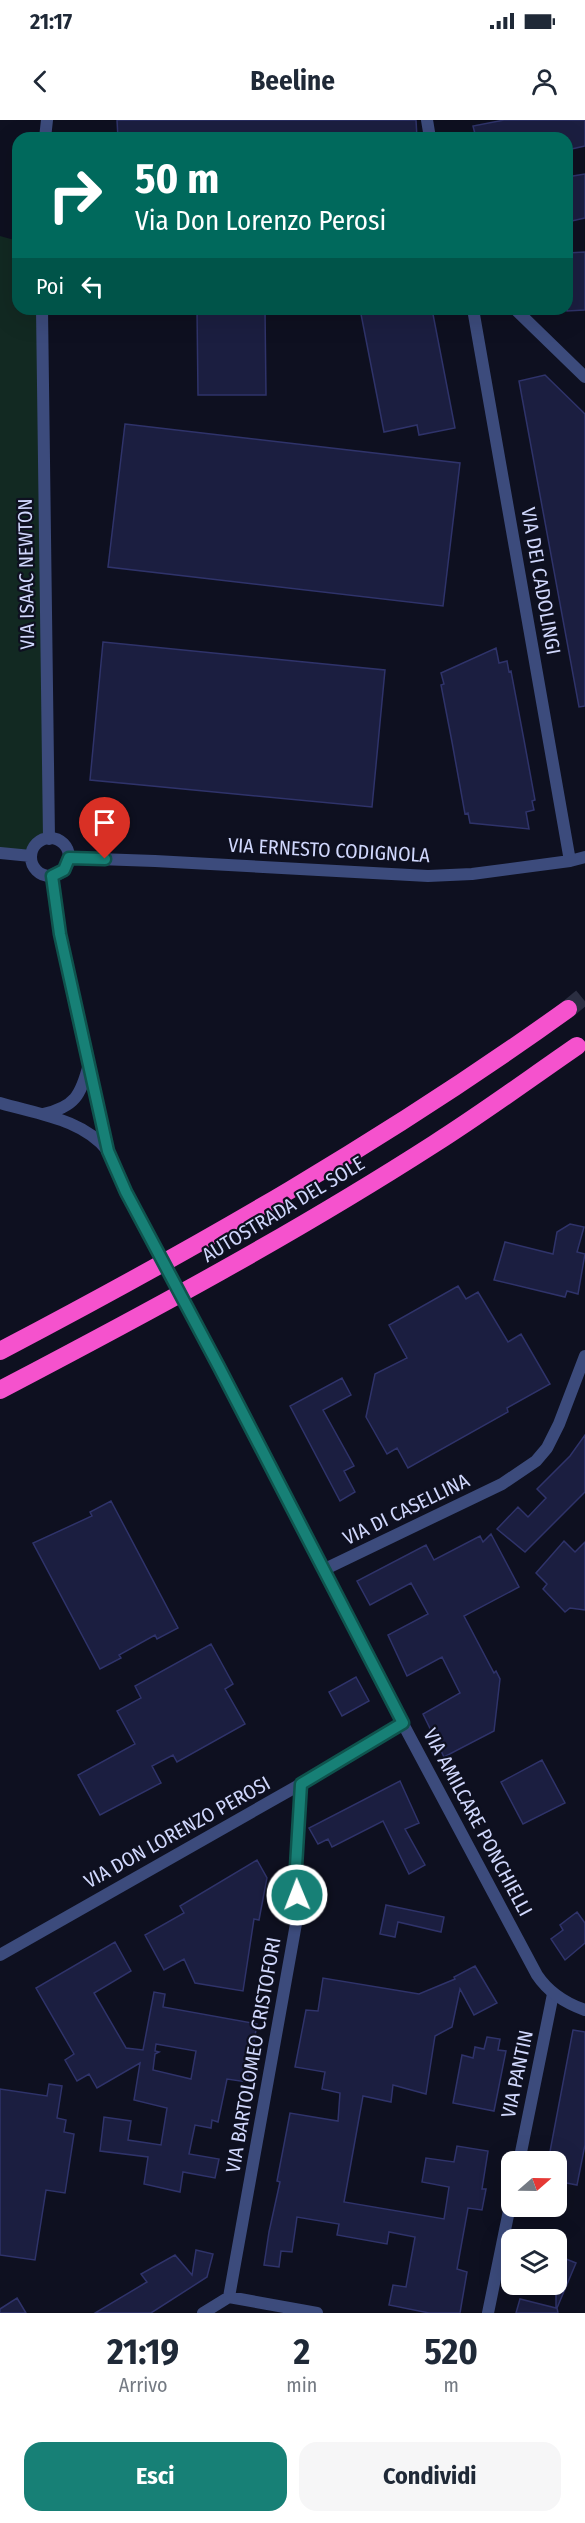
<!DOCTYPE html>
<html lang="it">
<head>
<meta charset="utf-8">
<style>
	:root { --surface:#fff; --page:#f6f6f7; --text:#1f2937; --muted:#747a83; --accent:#178076 }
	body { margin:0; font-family:"Fira Sans Condensed",sans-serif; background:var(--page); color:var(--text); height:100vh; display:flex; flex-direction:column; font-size:22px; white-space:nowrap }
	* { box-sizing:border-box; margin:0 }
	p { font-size:20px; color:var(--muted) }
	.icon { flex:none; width:33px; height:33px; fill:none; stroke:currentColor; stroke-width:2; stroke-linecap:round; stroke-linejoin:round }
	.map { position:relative; height:2193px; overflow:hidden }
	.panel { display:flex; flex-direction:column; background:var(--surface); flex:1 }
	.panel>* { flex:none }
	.top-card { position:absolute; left:12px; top:12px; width:561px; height:183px; border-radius:18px; box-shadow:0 6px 24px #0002; background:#00695c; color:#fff; overflow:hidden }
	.needle { width:39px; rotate:70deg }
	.fabs { position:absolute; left:501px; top:2031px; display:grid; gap:12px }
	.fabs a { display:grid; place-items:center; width:66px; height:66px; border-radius:12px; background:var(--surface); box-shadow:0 6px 24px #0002; font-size:30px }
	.pin { position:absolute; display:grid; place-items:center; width:51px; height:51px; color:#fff; margin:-62px -26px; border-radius:50% 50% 50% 0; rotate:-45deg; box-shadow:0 0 6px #0007 }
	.pin .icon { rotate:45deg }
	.me { position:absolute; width:66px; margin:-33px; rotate:359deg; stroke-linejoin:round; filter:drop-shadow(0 0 4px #0008) }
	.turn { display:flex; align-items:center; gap:21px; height:126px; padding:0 24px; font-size:27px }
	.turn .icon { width:78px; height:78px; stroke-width:2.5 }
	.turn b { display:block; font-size:42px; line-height:51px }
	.then { display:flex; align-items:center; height:57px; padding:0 24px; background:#0003; gap:12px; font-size:22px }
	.eta { display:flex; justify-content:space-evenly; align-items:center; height:102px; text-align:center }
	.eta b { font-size:36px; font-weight:700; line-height:42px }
	.cta { display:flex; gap:12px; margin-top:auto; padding:12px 24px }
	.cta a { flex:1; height:69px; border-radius:18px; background:var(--accent); color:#fff; font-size:24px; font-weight:700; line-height:69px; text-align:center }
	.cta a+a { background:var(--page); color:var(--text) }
	.status { display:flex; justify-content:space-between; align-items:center; height:42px; padding:0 30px; background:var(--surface); direction:ltr }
	.status svg { height:16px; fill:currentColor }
	header { display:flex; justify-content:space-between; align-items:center; height:78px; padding:0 24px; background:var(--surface); font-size:27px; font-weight:700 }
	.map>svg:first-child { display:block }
	.green { fill:#122922 }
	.building { fill:#1b1e40; stroke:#2f336a; stroke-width:1.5; fill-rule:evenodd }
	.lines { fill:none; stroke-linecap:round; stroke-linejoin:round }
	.motorway-tunnel { stroke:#2b2e41; stroke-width:18; stroke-dasharray:18 9; stroke-linecap:butt }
	.minor { stroke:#3c4b7c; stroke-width:12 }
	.tertiary { stroke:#3c4b7c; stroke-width:12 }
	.motorway { stroke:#f552cd; stroke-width:18 }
	.tertiary-bridge { stroke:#3c4b7c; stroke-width:12 }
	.route-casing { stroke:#0f534d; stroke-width:15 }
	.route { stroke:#178076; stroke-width:10 }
	.labels { text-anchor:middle; stroke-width:4.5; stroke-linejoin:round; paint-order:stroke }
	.street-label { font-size:20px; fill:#d0d7fc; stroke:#0e1020 }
</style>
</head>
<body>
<div class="status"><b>21:17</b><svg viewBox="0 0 49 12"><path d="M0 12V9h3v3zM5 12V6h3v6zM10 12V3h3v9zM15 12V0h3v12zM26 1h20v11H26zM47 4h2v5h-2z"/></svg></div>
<header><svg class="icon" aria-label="back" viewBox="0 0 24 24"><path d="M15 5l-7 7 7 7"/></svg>Beeline<svg class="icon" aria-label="person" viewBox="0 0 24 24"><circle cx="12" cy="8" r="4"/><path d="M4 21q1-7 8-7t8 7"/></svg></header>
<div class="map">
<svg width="585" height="2193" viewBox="0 0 585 2193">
	<rect width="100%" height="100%" fill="#0e1020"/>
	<path class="green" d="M0 116 18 121V189H42L49 719 37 724 31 736 0 733Z"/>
	<path class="building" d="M117 0H416L417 18H118Z
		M504 0H585V26L567 30V18H476L473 6Z
		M585 54V98L567 102V57Z
		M585 132V190L567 191V133Z
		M197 189H265L266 275H198Z
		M360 189H432L455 308 419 315 417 305 384 312Z
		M545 255 585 294V586L579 587 519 261Z
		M125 304 460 343 443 486 108 447Z
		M103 522 385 550 372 687 90 660Z
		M496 528 499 543 507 541 509 552 511 551 524 620 535 680 532 681 534 690 526 692 529 709 470 703 468 693 465 694 452 622 441 565 444 564 441 553Z
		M570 1104 584 1107 577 1132 585 1134 578 1174 567 1171 565 1177 494 1160 505 1122 553 1134 557 1112Z
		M458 1166 466 1179 478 1172 508 1222 521 1214 550 1264 507 1288 508 1292 408 1348 397 1328 387 1334 366 1297 375 1254 407 1238 389 1205Z
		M342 1258 351 1275 323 1290 354 1346 344 1351 355 1372 340 1381 290 1286Z
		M585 1315V1372L525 1432 497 1409 518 1387 528 1397 546 1378 537 1369 570 1336Z
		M111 1381 178 1508 157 1519 155 1515 119 1535 121 1538 100 1549 33 1423 92 1396 90 1392Z
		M491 1414 519 1467 464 1496 494 1553 496 1551 500 1559 494 1611 444 1637 423 1594 460 1573 442 1537 407 1556 388 1515 428 1494 411 1463 370 1485 357 1461 426 1425 434 1440 480 1416 483 1422Z
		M564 1421 575 1432 585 1422V1490L570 1488 565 1492 543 1469 547 1464 536 1453Z
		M211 1524 233 1564 225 1569 245 1604 177 1642 173 1635 152 1646 161 1663 100 1695 78 1655 135 1624 117 1591 141 1578 135 1566Z
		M356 1557 369 1581 342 1596 329 1572Z
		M542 1640 565 1683 523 1704 501 1662Z
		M400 1661 419 1703 405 1709 425 1745 409 1754 383 1701 332 1727 328 1719 318 1724 309 1708Z
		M257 1740 267 1758 259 1800 254 1799 243 1871 195 1863 184 1839 164 1850 145 1815 184 1793 180 1786Z
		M386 1785 444 1797 441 1812 398 1802 395 1817 380 1814Z
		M577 1792 585 1803V1823L565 1840 551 1819 563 1810 560 1805Z
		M115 1822 131 1851 94 1873 126 1928 143 1930 154 1872 165 1874 163 1887 257 1904 247 1962 227 1959 218 2002 212 2000 211 2008 195 2005 189 2034 219 2039 215 2058 183 2052 180 2072 144 2064 148 2037 100 2031 104 1997 131 2001 128 2020 161 2025 167 1988 134 1980 140 1943 97 1968 89 1954 77 1961 65 1940 74 1934 36 1868ZM156 1924 196 1931 191 1959 153 1950 155 1934 159 1932 155 1931Z
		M475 1846 497 1883 474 1895 460 1869 452 1907 435 1916 426 1974 393 1965 391 1982 363 1976 344 2082 444 2099 449 2067 422 2062 426 2038 454 2042 457 2026 488 2031 482 2069H486L482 2090 468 2088 457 2149 467 2152 460 2193H429L389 2185 393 2165 406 2167 415 2117 389 2112 387 2124 337 2115 339 2104 297 2097 292 2132 281 2131 279 2147 264 2145 269 2112 280 2062 277 2061 290 1993 338 2001 340 1973 322 1969 325 1952 295 1947 306 1890 318 1891 323 1858 419 1874 455 1859 454 1857Z
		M573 1910 585 1912V2025L577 2065 556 2061V2042H548Z
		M487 1917 500 1919 498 1930 506 1931 494 1991 453 1983 462 1935 473 1938 475 1927 484 1929Z
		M49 1964 62 1966 57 1998 66 2000 64 2012 74 2014 65 2073 46 2070 35 2140 0 2135V1969L47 1976Z
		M196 2130 213 2134 207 2157 151 2193H95L147 2162 141 2154 175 2135 192 2155Z
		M556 2135 576 2143 557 2188 558 2193H516L520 2179 556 2188Z
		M17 2178 26 2193H0V2189Z"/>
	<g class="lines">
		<path class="motorway-tunnel" d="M568 889 585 875"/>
		<path class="minor" d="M427 0 430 18
			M473 189 570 741
			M515 189 585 257
			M69 738 155 741 428 756 472 754 570 741 585 737
			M0 983C37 994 83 999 108 1031
			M43 994C75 987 81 975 89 944
			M323 1450 502 1364 536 1341 547 1328 559 1304 585 1236
			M0 1835 301 1664 403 1603
			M519 2042 553 1874
			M229 2177 299 1787 295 1763 301 1664
			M203 2193 229 2177 317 2193
			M488 2193 512 2076"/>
		<path class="tertiary" d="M45 18 47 0
			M42 189 49 719
			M31 737a19 19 0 1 1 38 0a19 19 0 1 1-38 0Z
			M0 733 31 736
			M53 756 60 815 108 1031
			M219 1247 386 1572 537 1855C549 1873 565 1883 585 1890"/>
		<path class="motorway" d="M0 1231C198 1127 386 1020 568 889
			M0 1270C147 1193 294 1114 434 1024 483 993 529 959 577 926"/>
		<path class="tertiary-bridge" d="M108 1031 126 1072 219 1247"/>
	</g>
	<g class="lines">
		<g class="route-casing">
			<path id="route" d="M105 739 69 738 64 750 52 756 60 814 108 1031 126 1072 219 1247 403 1603 301 1664 295 1763 297 1775"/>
		</g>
		<use href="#route" class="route"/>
	</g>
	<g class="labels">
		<g class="street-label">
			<text transform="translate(26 454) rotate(-91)" y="7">VIA ISAAC NEWTON</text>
			<text transform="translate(541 461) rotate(80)" y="7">VIA DEI CADOLINGI</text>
			<text transform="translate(329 730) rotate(3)" y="7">VIA ERNESTO CODIGNOLA</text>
			<text transform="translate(283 1089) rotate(-31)" y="7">AUTOSTRADA DEL SOLE</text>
			<text transform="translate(406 1389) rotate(-26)" y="7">VIA DI CASELLINA</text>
			<text transform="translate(478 1702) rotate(62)" y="7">VIA AMILCARE PONCHIELLI</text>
			<text transform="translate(177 1712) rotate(-29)" y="7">VIA DON LORENZO PEROSI</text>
			<text transform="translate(253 1935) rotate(-80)" y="7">VIA BARTOLOMEO CRISTOFORI</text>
			<text transform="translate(517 1954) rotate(-78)" y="7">VIA PANTIN</text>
		</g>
	</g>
</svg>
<div class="fabs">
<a><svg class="needle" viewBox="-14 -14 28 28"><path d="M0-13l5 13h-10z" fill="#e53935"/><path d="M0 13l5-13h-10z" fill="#747a83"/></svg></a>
<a><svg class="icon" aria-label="layers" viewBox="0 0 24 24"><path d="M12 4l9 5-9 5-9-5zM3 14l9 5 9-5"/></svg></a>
</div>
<div class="pin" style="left:105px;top:739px;background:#d93025"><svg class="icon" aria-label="arrive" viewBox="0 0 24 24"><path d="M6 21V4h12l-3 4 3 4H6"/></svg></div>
<svg class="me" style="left:297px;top:1775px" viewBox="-20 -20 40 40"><circle r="17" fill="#178076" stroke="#fff" stroke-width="3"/><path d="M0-11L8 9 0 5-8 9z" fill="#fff"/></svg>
<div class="top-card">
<div class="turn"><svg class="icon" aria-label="right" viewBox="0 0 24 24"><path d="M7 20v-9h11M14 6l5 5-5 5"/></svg><div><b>50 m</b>Via Don Lorenzo Perosi</div></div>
<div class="then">Poi<svg class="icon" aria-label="left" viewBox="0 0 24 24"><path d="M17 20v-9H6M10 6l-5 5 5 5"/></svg></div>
</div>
</div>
<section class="panel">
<div class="eta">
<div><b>21:19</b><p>Arrivo</p></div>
<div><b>2</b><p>min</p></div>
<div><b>520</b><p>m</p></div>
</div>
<div class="cta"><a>Esci</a><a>Condividi</a></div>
</section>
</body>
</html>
